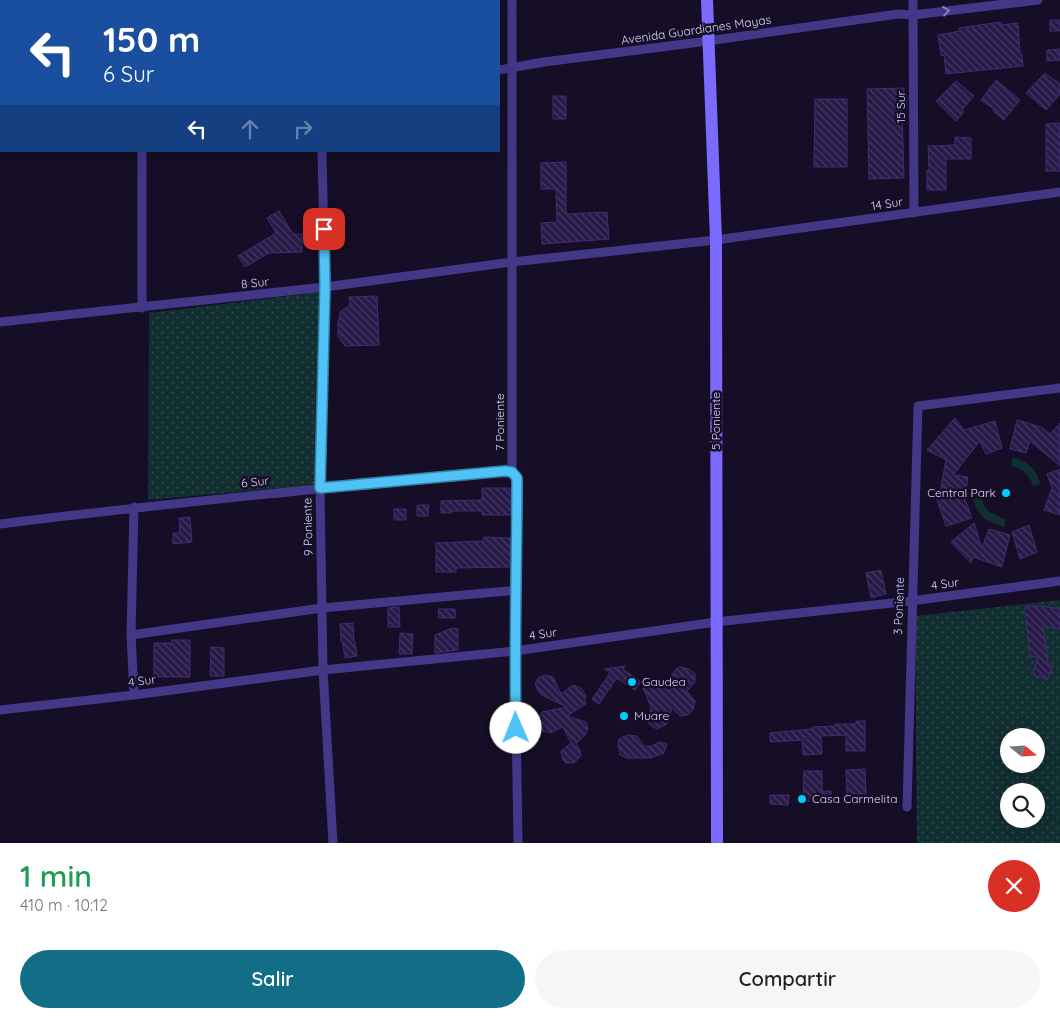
<!DOCTYPE html>
<html lang="es">
<head>
<meta charset="utf-8">
<style>
	:root { --surface:#fff; --page:#f6f6f6; --text:#202124; --muted:#757577; --accent:#126e86 }
	body { margin:0; font-family:Quicksand,sans-serif; background:var(--page); color:var(--text); height:100vh; display:flex; flex-direction:column; font-size:19px; white-space:nowrap }
	* { box-sizing:border-box; margin:0 }
	p { font-size:16px; color:var(--muted) }
	.icon { flex:none; width:28px; height:28px; fill:none; stroke:currentColor; stroke-width:2; stroke-linecap:round; stroke-linejoin:round }
	.map { position:relative; height:843px; overflow:hidden }
	.drawer { display:flex; flex-direction:column; background:var(--surface); flex:1 }
	.drawer>* { flex:none }
	.hud { position:absolute; left:0px; top:0px; width:500px; height:152px; box-shadow:0 5px 20px #0002; background:#1a4fa0; color:#fff; overflow:hidden }
	.needle { width:32px; rotate:108deg }
	.tools { position:absolute; left:1000px; top:728px; display:grid; gap:10px }
	.tools a { display:grid; place-items:center; width:45px; height:45px; border-radius:50%; background:var(--surface); box-shadow:0 5px 20px #0002; font-size:25px }
	.pin { position:absolute; display:grid; place-items:center; width:42px; height:42px; color:#fff; margin:-21px; border-radius:10px; box-shadow:0 2px 8px #0006 }
	.me { position:absolute; width:55px; margin:-28px; rotate:359deg; stroke-linejoin:round; filter:drop-shadow(0 0 4px #0008) }
	.turn { display:flex; align-items:center; gap:18px; height:105px; padding:0 20px; font-size:22px }
	.turn .icon { width:65px; height:65px; stroke-width:2.5 }
	.turn b { display:block; font-size:35px; line-height:42px }
	.lanes { display:flex; align-items:center; height:48px; padding:0 20px; background:#0003; justify-content:center; gap:25px; direction:ltr }
	.lanes .off { opacity:.35 }
	.round { display:grid; place-items:center; flex:none; width:52px; height:52px; border-radius:26px; background:var(--page) }
	.summary { display:flex; align-items:center; justify-content:space-between; height:85px; padding:0 20px }
	h1 { font-size:30px; font-weight:600; line-height:38px; color:#1e9e55 }
	.primary-button { display:flex; gap:10px; margin-top:auto; padding:10px 20px }
	.primary-button a { flex:1; height:58px; border-radius:30px; background:var(--accent); color:#fff; font-size:20px; font-weight:600; line-height:58px; text-align:center }
	.primary-button a+a { background:var(--page); color:var(--text) }
	.map>svg:first-child { display:block }
	.grass { fill:url(#grass-dots); fill-rule:evenodd }
	.pitch { fill:#112e30 }
	.building { fill:url(#building-back-hatch); stroke:#412b75 }
	.lines { fill:none; stroke-linecap:round; stroke-linejoin:round }
	.street { stroke:#423887; stroke-width:9 }
	.secondary { stroke:#7c6aff; stroke-width:12 }
	.oneway { stroke:#887ebd }
	.route-casing { stroke:#337fa1; stroke-width:12 }
	.route { stroke:#4fc3f7; stroke-width:9 }
	.poi-dot { fill:#00cdfe; stroke:#150e26; stroke-width:2 }
	.labels { text-anchor:middle; stroke-width:5; stroke-linejoin:round; paint-order:stroke }
	.street-label { font-size:12px; fill:#ddd3ff; stroke:#150e26 }
	.poi-label { font-size:12px; fill:#ddd3ff; stroke:#150e26; text-anchor:start }
</style>
</head>
<body>
<div class="map">
<svg width="1060" height="843" viewBox="0 0 1060 843">
	<defs>
		<pattern id="grass-dots" width="8" height="8" patternUnits="userSpaceOnUse" patternTransform="scale(1.25)"><rect width="8" height="8" fill="#112e30"/><path d="M2 2h.1M6 6h.1" fill="none" stroke="#334b4f" stroke-width="1.8" stroke-linecap="round"/></pattern>
		<pattern id="building-back-hatch" width="6" height="6" patternUnits="userSpaceOnUse" patternTransform="scale(1.25)"><rect width="6" height="6" fill="#271a48"/><path d="M-1 5l2 2M0 0l6 6M5-1l2 2" fill="none" stroke="#463a63"/></pattern>
	</defs>
	<rect width="100%" height="100%" fill="#150e26"/>
	<path class="grass" d="M321 292 316 485 148 500 149 313Z
		M1060 600V843H917L915 616ZM1009 736H1036V764H1009ZM1009 791H1036V819H1009Z"/>
	<path class="pitch" d="M1013 457C1028 461 1036 469 1041 484L1033 486C1029 475 1023 469 1011 466Z
		M981 498C985 511 993 515 1006 519L1004 527C985 521 979 518 973 499Z"/>
	<path class="building" d="M1050 20H1060V31H1050Z
		M1001 22V25L1018 23 1020 54H1022L1023 66 946 74 944 55 941 56 938 35 960 31 959 28Z
		M1060 49V60L1047 61V50Z
		M1045 73 1060 84V94L1046 110 1026 93Z
		M996 80 1020 100 1004 120 993 111 994 109 981 100Z
		M956 81 974 96 962 110 964 112 956 121 936 101Z
		M904 88V95L907 94V107H902L904 178 869 179 867 89Z
		M553 96H566V119H553Z
		M815 99H847V167H814Z
		M1060 123V171H1046V124Z
		M955 137 971 138V159H946V190H927V170H929L928 146 955 145Z
		M566 162V214L607 212 609 239 542 244 541 223 557 222 556 189H541V163Z
		M279 211 293 234H302V252L269 253 245 267 238 256 276 233 267 218Z
		M377 296 379 345 345 346 338 336V325L340 312 350 305 349 297Z
		M955 418 964 430 995 421 1002 448 986 454 980 441 953 475 968 477 965 499 972 518 946 526 936 497H939L946 460 927 450Z
		M1017 420 1041 427 1050 434 1060 423V466L1030 441 1026 453 1010 449Z
		M1060 469V515L1044 510 1052 488 1047 474Z
		M482 488H510L511 515H482V511H452V513H441V501L482 500Z
		M417 505H429L428 516H417Z
		M394 509H406V520H394Z
		M190 517 192 542 173 544V533H180L179 518Z
		M974 523 982 548 989 529 1010 535 1002 567 973 557 971 563 951 542Z
		M1029 525 1037 552 1020 559 1012 532Z
		M484 537 511 538 510 567 456 568V572H436V543L483 541Z
		M881 570 886 594 871 598 866 573Z
		M1041 606 1060 609V629L1043 626 1048 664 1053 666 1047 680 1032 674 1039 656 1030 657 1025 607Z
		M399 607 400 627H388V608Z
		M438 609H455L456 618H439Z
		M353 623 354 642H355L357 656 345 658 342 641H341L340 624Z
		M452 628 458 629V650L435 653V635Z
		M400 633 413 634 412 654H399Z
		M172 640H190V677H154V643H172Z
		M211 647 224 648V676H210Z
		M625 666 623 669 641 682 635 690 617 678 599 704 592 699 610 673 604 669Z
		M680 667 689 669 695 674V682L687 691 695 701 693 710 688 715 680 716 672 708 667 724 657 729 653 727 648 723 651 706 643 688 657 685 670 691 672 675 676 669Z
		M545 675 553 677 561 694 573 685 581 688 586 696 584 703H587L567 716 586 722 588 729 585 735 576 744 580 750 581 756 574 763H566L563 760 561 751 571 743 563 727 551 733 542 731 539 728 538 719 542 712 567 707 543 696 538 691 535 684 538 678Z
		M856 721H865V751H846V735L821 736 822 754 803 755 802 740 770 742V733L812 729V727L835 726V724H856Z
		M627 735 637 736 644 746H651L660 742 667 744 664 753 651 758H627L620 755 618 743 619 739Z
		M865 769 866 794H847L846 770Z
		M804 771H822V791H831V802L803 801Z
		M770 795H789L788 805 770 804Z"/>
	<g class="lines">
		<path class="street" d="M138 0V1
			M512 0V472L517 478V590L515 651 518 843
			M913 0 914 213
			M322 1V0
			M499 70 544 62 708 41 898 14 913 15 1038 0
			M0 134H1
			M322 151 325 287 320 488 323 670 333 843
			M142 308V151
			M0 322 325 287 512 262 716 240 1060 192
			M134 507 131 635 134 695
			M0 524C168 503 336 487 505 471L512 472
			M131 635 322 608 517 590
			M0 710 134 695 323 670 515 651 716 622 911 601 1060 581
			M907 807 918 406 1060 388"/>
		<path class="secondary" d="M707 0 716 240 717 843"/>
	</g>
	<defs><path id="oneway-chevron" d="M-2-3.5L2.5 0L-2 3.5" fill="none" stroke-width="1.6" stroke-linecap="round" stroke-linejoin="round" transform="scale(1.25)"/></defs>
	<use class="oneway" href="#oneway-chevron" transform="translate(946 11) rotate(-7)"/>
	<g class="lines">
		<g class="route-casing">
			<path id="route" d="M324 229 325 287 320 488 505 471 512 472 517 478C517 561 514 644 516 728"/>
		</g>
		<use href="#route" class="route"/>
	</g>
	<g class="poi-dot">
		<circle cx="1006" cy="493" r="5"/>
		<circle cx="632" cy="682" r="5"/>
		<circle cx="624" cy="716" r="5"/>
		<circle cx="802" cy="799" r="5"/>
	</g>
	<g class="labels">
		<g class="street-label">
			<text transform="translate(696 30) rotate(-8)" y="4">Avenida Guardianes Mayas</text>
			<text transform="translate(901 107) rotate(-90)" y="4">15 Sur</text>
			<text transform="translate(887 204) rotate(-8)" y="4">14 Sur</text>
			<text transform="translate(255 283) rotate(-6)" y="4">8 Sur</text>
			<text transform="translate(716 421) rotate(-90)" y="4">5 Poniente</text>
			<text transform="translate(500 422) rotate(-90)" y="4">7 Poniente</text>
			<text transform="translate(255 482) rotate(-6)" y="4">6 Sur</text>
			<text transform="translate(308 527) rotate(-91)" y="4">9 Poniente</text>
			<text transform="translate(945 584) rotate(-8)" y="4">4 Sur</text>
			<text transform="translate(899 606) rotate(-88)" y="4">3 Poniente</text>
			<text transform="translate(543 634) rotate(-8)" y="4">4 Sur</text>
			<text transform="translate(142 681) rotate(-7)" y="4">4 Sur</text>
		</g>
		<g class="poi-label">
			<text x="996" y="497" text-anchor="end">Central Park</text>
			<text x="642" y="686">Gaudea</text>
			<text x="634" y="720">Muare</text>
			<text x="812" y="803">Casa Carmelita</text>
		</g>
	</g>
</svg>
<div class="tools">
<a><svg class="needle" viewBox="-14 -14 28 28"><path d="M0-13l5 13h-10z" fill="#e53935"/><path d="M0 13l5-13h-10z" fill="#757577"/></svg></a>
<a><svg class="icon" aria-label="search" viewBox="0 0 24 24"><circle cx="10" cy="10" r="6"/><path d="M15 15l6 6"/></svg></a>
</div>
<div class="pin" style="left:324px;top:229px;background:#d93025"><svg class="icon" aria-label="arrive" viewBox="0 0 24 24"><path d="M6 21V4h12l-3 4 3 4H6"/></svg></div>
<svg class="me" style="left:516px;top:728px" viewBox="-20 -20 40 40"><circle r="19" fill="#fff"/><path d="M0-13L10 11 0 6-10 11z" fill="#4fc3f7"/></svg>
<div class="hud">
<div class="turn"><svg class="icon" aria-label="left" viewBox="0 0 24 24"><path d="M17 20v-9H6M10 6l-5 5 5 5"/></svg><div><b>150 m</b>6 Sur</div></div>
<div class="lanes"><svg class="icon" aria-label="left" viewBox="0 0 24 24"><path d="M17 20v-9H6M10 6l-5 5 5 5"/></svg><svg class="icon off" aria-label="ahead" viewBox="0 0 24 24"><path d="M12 20V5M6 11l6-6 6 6"/></svg><svg class="icon off" aria-label="right" viewBox="0 0 24 24"><path d="M7 20v-9h11M14 6l5 5-5 5"/></svg></div>
</div>
</div>
<section class="drawer">
<div class="summary"><div><h1>1 min</h1><p>410 m · 10:12</p></div><a class="round" style="background:#d93025;color:#fff"><svg class="icon" aria-label="close" viewBox="0 0 24 24"><path d="M6 6l12 12M18 6L6 18"/></svg></a></div>
<div class="primary-button"><a>Salir</a><a>Compartir</a></div>
</section>
</body>
</html>
